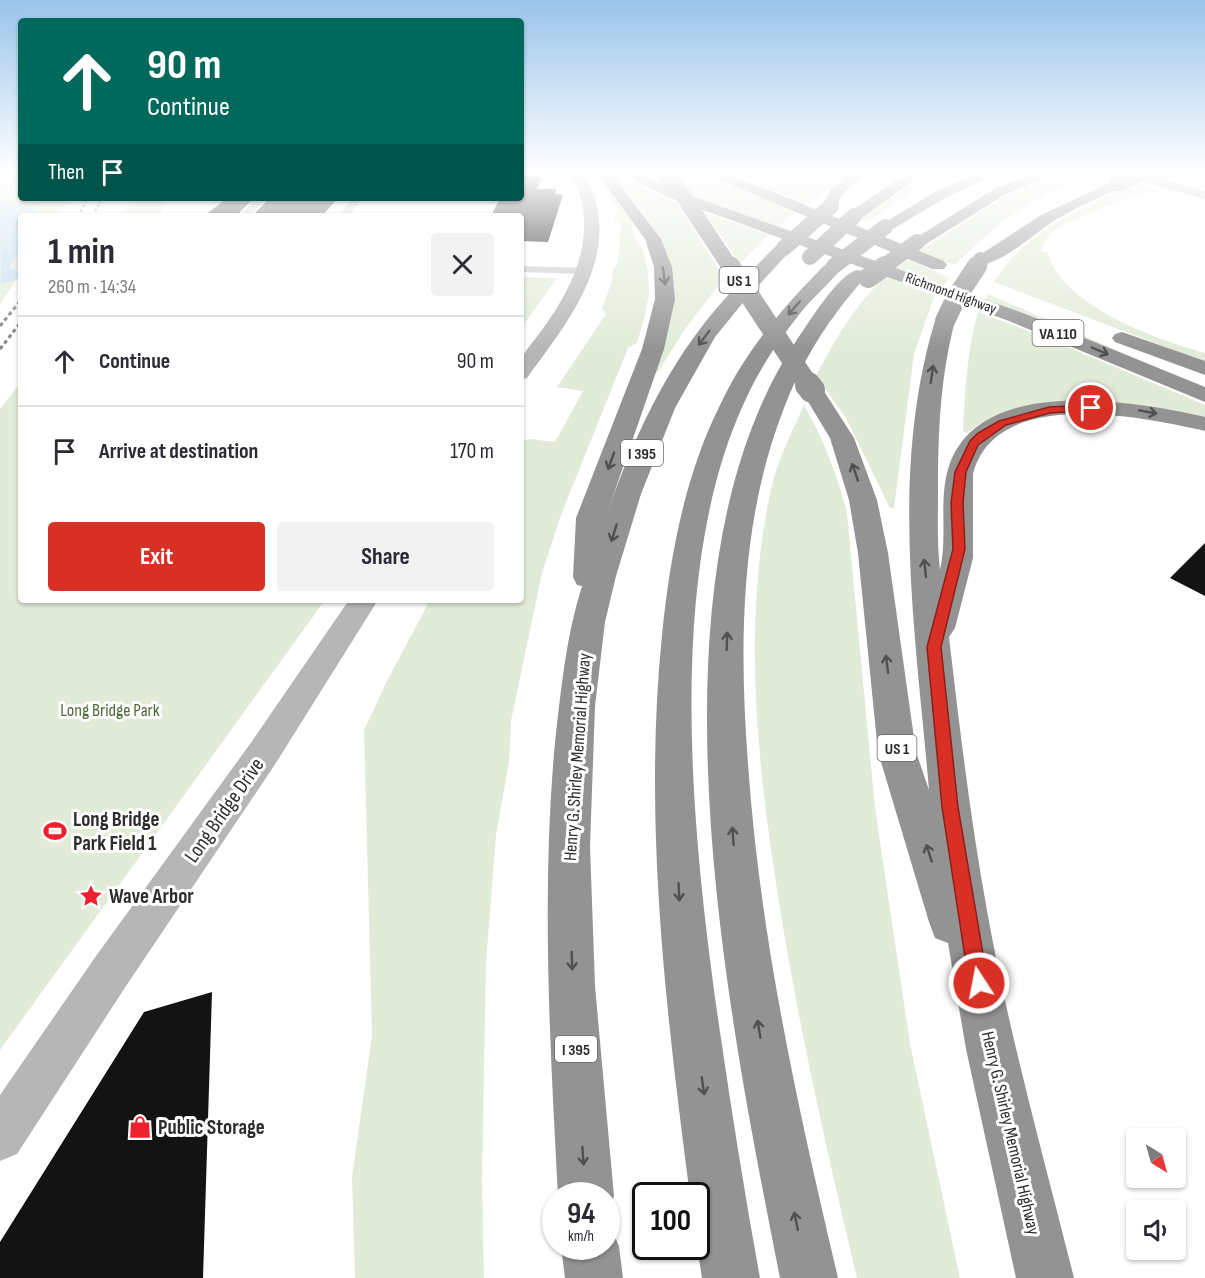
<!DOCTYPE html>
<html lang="en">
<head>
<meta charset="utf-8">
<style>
	:root { --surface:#fff; --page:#f2f2f3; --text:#2b2b33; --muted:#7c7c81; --line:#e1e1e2; --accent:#d93025 }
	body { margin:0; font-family:"Sofia Sans Condensed",sans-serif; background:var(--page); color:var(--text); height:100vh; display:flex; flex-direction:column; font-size:22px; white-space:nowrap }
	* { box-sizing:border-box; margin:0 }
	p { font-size:20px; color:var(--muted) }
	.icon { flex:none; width:33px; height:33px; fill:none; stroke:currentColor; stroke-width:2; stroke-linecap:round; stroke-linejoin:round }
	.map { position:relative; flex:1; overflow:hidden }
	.drawer { position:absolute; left:18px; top:213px; width:506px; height:390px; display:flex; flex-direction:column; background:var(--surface); border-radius:6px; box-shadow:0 2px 4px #0004 }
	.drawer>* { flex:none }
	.guide { position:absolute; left:18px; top:18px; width:506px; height:183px; border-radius:6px; box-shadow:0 2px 4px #0004; background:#00695c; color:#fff; overflow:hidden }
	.needle { width:39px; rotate:143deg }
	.controls { position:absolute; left:1126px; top:1128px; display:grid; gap:12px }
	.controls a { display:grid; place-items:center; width:60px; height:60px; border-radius:6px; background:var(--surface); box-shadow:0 2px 4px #0004; font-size:30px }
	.speed { position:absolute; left:542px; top:1182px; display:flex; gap:12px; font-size:30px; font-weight:700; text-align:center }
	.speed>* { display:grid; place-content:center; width:78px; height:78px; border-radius:50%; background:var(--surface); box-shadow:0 2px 4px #0004; line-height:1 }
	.speed small { font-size:15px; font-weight:400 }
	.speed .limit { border:3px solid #111; border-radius:9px; background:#fff; color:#111 }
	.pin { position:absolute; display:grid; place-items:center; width:51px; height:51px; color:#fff; margin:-26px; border:3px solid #fff; border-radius:50%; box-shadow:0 2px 6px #0007 }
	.me { position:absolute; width:66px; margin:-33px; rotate:349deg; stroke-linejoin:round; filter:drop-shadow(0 0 4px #0008) }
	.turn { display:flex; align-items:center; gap:21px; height:126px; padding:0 30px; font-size:27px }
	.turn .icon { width:78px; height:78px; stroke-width:2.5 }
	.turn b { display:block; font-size:42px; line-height:51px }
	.then { display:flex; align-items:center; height:57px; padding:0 30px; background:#0003; gap:12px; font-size:22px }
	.round { display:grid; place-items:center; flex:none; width:63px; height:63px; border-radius:6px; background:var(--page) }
	.headline { display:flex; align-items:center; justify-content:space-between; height:102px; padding:0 30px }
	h1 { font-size:36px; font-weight:700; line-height:45px }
	.cta { display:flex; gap:12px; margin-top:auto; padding:12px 30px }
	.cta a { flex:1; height:69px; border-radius:6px; background:var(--accent); color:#fff; font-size:24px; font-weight:700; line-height:69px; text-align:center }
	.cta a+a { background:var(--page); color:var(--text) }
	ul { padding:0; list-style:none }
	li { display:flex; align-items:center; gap:18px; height:90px; padding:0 30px; border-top:2px solid var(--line) }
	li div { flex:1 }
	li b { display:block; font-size:22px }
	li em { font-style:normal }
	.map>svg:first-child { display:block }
	.green { fill:#e2ebd8 }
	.water { fill:#c2dced }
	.building { fill:#131313 }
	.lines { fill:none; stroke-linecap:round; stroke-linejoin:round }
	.street { fill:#c9c9c9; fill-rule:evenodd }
	.secondary { fill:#b6b6b6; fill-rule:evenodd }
	.highway { fill:#939393; fill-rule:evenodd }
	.rail-far1 { stroke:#818181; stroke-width:2; stroke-dasharray:3 2; stroke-linecap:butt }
	.rail { stroke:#818181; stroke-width:3; stroke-dasharray:4 3; stroke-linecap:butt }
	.highway-bridge-far2 { stroke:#939393; stroke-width:16 }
	.highway-bridge-far1 { stroke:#939393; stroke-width:20 }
	.highway-bridge { stroke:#939393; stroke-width:26 }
	.oneway { stroke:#505050 }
	.route { fill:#d93025; stroke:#8d1f18; stroke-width:1.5 }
	.labels { text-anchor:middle; stroke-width:6; stroke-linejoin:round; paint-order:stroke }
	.far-street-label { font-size:15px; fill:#2c2c2c; stroke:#fff }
	.shield { fill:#fff; stroke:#6b6b6b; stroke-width:1.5 }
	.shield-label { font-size:16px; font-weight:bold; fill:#2c2c2c }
	.park-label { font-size:18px; fill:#4e6a37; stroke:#fff }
	.street-label { font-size:18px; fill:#2c2c2c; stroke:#fff }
	.near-street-label { font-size:21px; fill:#2c2c2c; stroke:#fff }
	.near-poi-label { font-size:21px; font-weight:bold; fill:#2c2c2c; stroke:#fff; text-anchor:start }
</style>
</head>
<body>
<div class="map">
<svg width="1205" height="1278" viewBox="0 0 1205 1278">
	<rect width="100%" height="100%" fill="#fff"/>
	<path class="green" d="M0 173H21V198H72L58 216H21V273L0 304Z
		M613 173 677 203 724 278 685 329 658 372H654L668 330 672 307 659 237 636 204 611 174Z
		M673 173H702L796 212 778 227 696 199Z
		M733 173H851L806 204Z
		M929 173H947L915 190 867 222 859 219Z
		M1063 173H1089L1033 202 999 224 954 265 919 251 1012 192Z
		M1138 183 1159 192 1141 193 1066 223 1053 231 1045 241 1042 251 1048 252C1059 305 1158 340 1205 353V362L994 282C1025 230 1085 206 1138 183Z
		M609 190 631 219 633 234 643 251 648 272 649 293 645 316 637 343 628 348 561 515 542 573 511 721 509 762 496 835 486 963 482 1180 484 1278H355L352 1177 372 1036 364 730 388 679 430 600H520L521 445 523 441 530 439 555 442 583 391 557 387 606 314 602 308 612 281 613 269 618 263 621 224 614 220 617 206 611 202V199L607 194Z
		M131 198H165L160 216H122Z
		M704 212 769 235 740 263Z
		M907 259 949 278 944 285 895 268Z
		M886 276 935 294 914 354 894 508H890L846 418 816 376C836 338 854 306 886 276Z
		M521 277 557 278 521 328 520 277Z
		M988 294 1158 368 985 300Z
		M978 312 1047 338 1205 405V420L1180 414 1004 413 981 423 967 433 963 431C965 390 967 351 978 312Z
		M21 382V600H325L0 1050V409Z
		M804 405C824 440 837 474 847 513L875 808 910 1044 960 1278H857C829 1162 803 1045 783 927 760 786 740 637 770 494 776 463 791 434 804 405Z"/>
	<path class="water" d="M0 202 34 205 39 216H21V251L9 267 21 273 16 280 1 284Z"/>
	<path class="building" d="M520 176 542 177 537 189H556L555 194 563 195 548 242 520 241V216H491L500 198H520Z
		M227 198H254L236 216H204Z
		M270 198H338L322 216H252Z
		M1205 543V596L1170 578Z
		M212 992 203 1278H0V1242L144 1012Z"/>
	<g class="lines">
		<path class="street" d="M257 198H268L249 216H238Z
			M353 198H363L348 216H338Z
			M520 266 586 268 592 271 586 274 520 272Z"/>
		<path class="secondary" d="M570 173H582C587 182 593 192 596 202 613 269 563 328 527 378L520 380C520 351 528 350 544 327 570 291 591 249 582 203 580 193 574 183 570 173Z
			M1122 173H1141L1205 191V199L1123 176Z
			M349 600H378L274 766 126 986 17 1154 0 1161V1095L96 956 250 744Z"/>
		<path class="highway" d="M597 173H611L661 239 672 267 675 299 664 349 604 522C628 453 656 387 700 329 723 298 751 271 778 244H790L793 248 745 300 715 337 675 408 641 494 616 576 605 622 595 706 590 846 595 986 614 1196 606 1215V1196H558C550 1045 541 893 555 742 561 690 566 636 582 586L577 585 573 577 576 518 642 349 655 299 654 267 645 239Z
			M621 173H639L680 192 1023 313 1205 387V402L1009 321 670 198Z
			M708 173H726L944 261 947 265 944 269H932L710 176Z
			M850 173H865L842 195 836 209H826L823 206 830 190Z
			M908 173H924L860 219H848L846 216 848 213Z
			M979 173H997L945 198 891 230H879L877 227 935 192Z
			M1035 173H1054L1052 176 1006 194 923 246H911L909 242 996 188Z
			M1118 179 1123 180 1125 183 1123 186C1100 198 1074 208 1052 222 1034 234 996 269 975 264L972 260 1041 215Z
			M834 261 840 262 843 266C833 280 819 292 807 305 782 335 760 367 744 403 663 579 693 844 720 1032 732 1114 745 1196 760 1278H702L696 1240V1196H690C666 1011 643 822 662 635 670 556 685 474 721 403 747 349 785 304 828 262Z
			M857 270 863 271 866 275C857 288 846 299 837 312 815 341 797 374 784 408 740 520 739 645 748 764 760 938 798 1108 838 1278H780C728 1014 638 578 796 341 808 324 838 274 857 270Z
			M945 315 952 317 955 321C940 377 938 434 938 491 938 518 937 544 940 570 948 536 938 499 949 466 980 374 1134 401 1205 417V431C1142 417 995 386 973 474V558L955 628 949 637C960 731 971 824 988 916 1010 1038 1044 1158 1074 1278H1016L966 1049 948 943 935 938 929 922 878 752 858 553 849 500 830 438 801 390 804 385 812 383 820 385 854 438 877 500 888 553 916 752 929 790C916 636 889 472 935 321L938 317Z
			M1122 332 1205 361V375L1115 342 1112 338 1115 334Z
			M606 1224 610 1226 619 1246 623 1278H565L561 1246H606Z"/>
		<path class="rail-far1" d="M78 216 88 198
			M93 216 102 198"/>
		<path class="rail" d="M0 326 21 300
			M0 349 21 322"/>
		<path class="highway-bridge-far2" d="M664 173 678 188 730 267
			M1118 183 1143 173
			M784 248 831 206
			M810 257 854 216
			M834 266 885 227
			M883 267 917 242
			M976 267 981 260"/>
		<path class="highway-bridge-far1" d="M730 266 809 386
			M868 278 885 266
			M945 321 956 298 977 266"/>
		<path class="highway-bridge" d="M808 385 812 390"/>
	</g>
	<defs><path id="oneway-shaft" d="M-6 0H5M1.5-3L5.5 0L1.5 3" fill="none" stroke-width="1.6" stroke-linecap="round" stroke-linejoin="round" transform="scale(1.5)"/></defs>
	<g class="oneway">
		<use href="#oneway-shaft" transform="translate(664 276) rotate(82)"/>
		<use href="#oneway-shaft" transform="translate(794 308) rotate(131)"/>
		<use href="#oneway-shaft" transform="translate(704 338) rotate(127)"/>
		<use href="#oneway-shaft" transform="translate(1100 351) rotate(23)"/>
		<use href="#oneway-shaft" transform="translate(932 374) rotate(-82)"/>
		<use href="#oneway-shaft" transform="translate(1148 412) rotate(10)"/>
		<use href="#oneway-shaft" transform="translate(611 461) rotate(110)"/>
		<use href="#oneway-shaft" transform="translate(855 472) rotate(-109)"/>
		<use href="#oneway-shaft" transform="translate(614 533) rotate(107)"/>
		<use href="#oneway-shaft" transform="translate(925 568) rotate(-96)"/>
		<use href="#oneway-shaft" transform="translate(727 641) rotate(-88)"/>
		<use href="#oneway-shaft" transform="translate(887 664) rotate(-97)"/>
		<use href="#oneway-shaft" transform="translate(733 836) rotate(-94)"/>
		<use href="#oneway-shaft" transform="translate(929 853) rotate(-108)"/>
		<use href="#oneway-shaft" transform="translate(679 892) rotate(87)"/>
		<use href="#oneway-shaft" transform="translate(572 961) rotate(88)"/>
		<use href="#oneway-shaft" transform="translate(759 1029) rotate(-99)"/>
		<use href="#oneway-shaft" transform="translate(703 1086) rotate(82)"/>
		<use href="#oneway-shaft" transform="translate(583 1156) rotate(86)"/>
		<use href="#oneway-shaft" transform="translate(796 1221) rotate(-102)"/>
	</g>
	<linearGradient id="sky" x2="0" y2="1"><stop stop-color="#99c4ea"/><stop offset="0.49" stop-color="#fff"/><stop offset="1" stop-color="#fff" stop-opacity="0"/></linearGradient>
	<rect width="1205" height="351" fill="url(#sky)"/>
	<path class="route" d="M1091 405 1096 408 1094 410 1050 413 1006 425 978 445 966 472 963 503 965 549 941 647 958 807 988 983 986 990 979 993 972 990 969 983 942 807 927 647 953 549 951 503 955 472 970 441 978 433 999 421 1049 407Z"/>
	<defs>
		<g id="stadium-bare" transform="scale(1.8)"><path d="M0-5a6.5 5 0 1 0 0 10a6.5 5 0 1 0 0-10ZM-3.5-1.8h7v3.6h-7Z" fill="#f0212e" stroke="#fff" stroke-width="2.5" paint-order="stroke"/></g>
		<g id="sight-bare" transform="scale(1.8)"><path d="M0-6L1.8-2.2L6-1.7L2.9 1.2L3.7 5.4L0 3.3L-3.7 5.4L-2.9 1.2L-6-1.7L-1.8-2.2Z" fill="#f0212e" stroke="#fff" stroke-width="2.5" paint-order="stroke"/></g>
		<g id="shop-bare" transform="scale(1.8)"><path d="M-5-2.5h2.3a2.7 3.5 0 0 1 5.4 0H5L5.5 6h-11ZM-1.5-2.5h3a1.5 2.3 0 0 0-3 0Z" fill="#f0212e" stroke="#fff" stroke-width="2.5" paint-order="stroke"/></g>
	</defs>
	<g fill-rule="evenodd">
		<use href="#stadium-bare" x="55" y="831"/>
		<use href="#sight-bare" x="91" y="896"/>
		<use href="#shop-bare" x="140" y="1127"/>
	</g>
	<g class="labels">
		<g class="far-street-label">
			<text transform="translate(951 293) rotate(20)" y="5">Richmond Highway</text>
		</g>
		<g class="shield">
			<rect x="719.5" y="267" width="39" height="26" rx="4.5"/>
			<rect x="1032.5" y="320" width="51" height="26" rx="4.5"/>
			<rect x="621" y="440" width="42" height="26" rx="4.5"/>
			<rect x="877.5" y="735" width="39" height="26" rx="4.5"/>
			<rect x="555" y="1036" width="42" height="26" rx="4.5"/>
		</g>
		<g class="shield-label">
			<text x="739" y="286">US 1</text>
			<text x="1058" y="339">VA 110</text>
			<text x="642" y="459">I 395</text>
			<text x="897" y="754">US 1</text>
			<text x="576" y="1055">I 395</text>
		</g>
		<g class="park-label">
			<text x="110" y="716">Long Bridge Park</text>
		</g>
		<g class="street-label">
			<text transform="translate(577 757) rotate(-86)" y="6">Henry G. Shirley Memorial Highway</text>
			<text transform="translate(1011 1133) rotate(77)" y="6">Henry G. Shirley Memorial Highway</text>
		</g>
		<g class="near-street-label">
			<text transform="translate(224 810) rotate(-55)" y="7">Long Bridge Drive</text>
		</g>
		<g class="near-poi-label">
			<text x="73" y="826">Long Bridge<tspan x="73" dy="24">Park Field 1</tspan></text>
			<text x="109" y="903">Wave Arbor</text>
			<text x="158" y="1134">Public Storage</text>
		</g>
	</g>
</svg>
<div class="controls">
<a><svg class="needle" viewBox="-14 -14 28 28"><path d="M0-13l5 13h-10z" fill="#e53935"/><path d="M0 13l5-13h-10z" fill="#7c7c81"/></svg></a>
<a><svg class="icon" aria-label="sound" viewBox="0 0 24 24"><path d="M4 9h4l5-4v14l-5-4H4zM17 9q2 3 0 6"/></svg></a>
</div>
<div class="speed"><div>94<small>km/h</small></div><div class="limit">100</div></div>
<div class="pin" style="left:1091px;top:408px;background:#d93025"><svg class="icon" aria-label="arrive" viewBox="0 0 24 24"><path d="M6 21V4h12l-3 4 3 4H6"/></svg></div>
<svg class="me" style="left:979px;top:983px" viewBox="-20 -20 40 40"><circle r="17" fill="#d93025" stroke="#fff" stroke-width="3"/><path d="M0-11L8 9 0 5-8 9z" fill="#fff"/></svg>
<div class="guide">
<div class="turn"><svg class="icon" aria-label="ahead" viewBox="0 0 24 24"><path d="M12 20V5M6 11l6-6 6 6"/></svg><div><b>90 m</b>Continue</div></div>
<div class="then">Then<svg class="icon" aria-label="arrive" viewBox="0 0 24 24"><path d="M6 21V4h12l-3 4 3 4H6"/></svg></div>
</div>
<section class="drawer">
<div class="headline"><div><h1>1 min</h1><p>260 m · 14:34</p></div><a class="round"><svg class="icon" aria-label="close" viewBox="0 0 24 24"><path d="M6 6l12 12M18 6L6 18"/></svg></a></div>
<ul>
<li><svg class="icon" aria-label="ahead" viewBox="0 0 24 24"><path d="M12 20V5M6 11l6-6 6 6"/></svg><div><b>Continue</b></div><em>90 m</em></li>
<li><svg class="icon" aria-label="arrive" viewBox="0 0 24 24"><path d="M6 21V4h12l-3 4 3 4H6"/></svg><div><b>Arrive at destination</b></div><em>170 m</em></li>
</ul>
<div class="cta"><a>Exit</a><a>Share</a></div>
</section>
</div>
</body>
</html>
